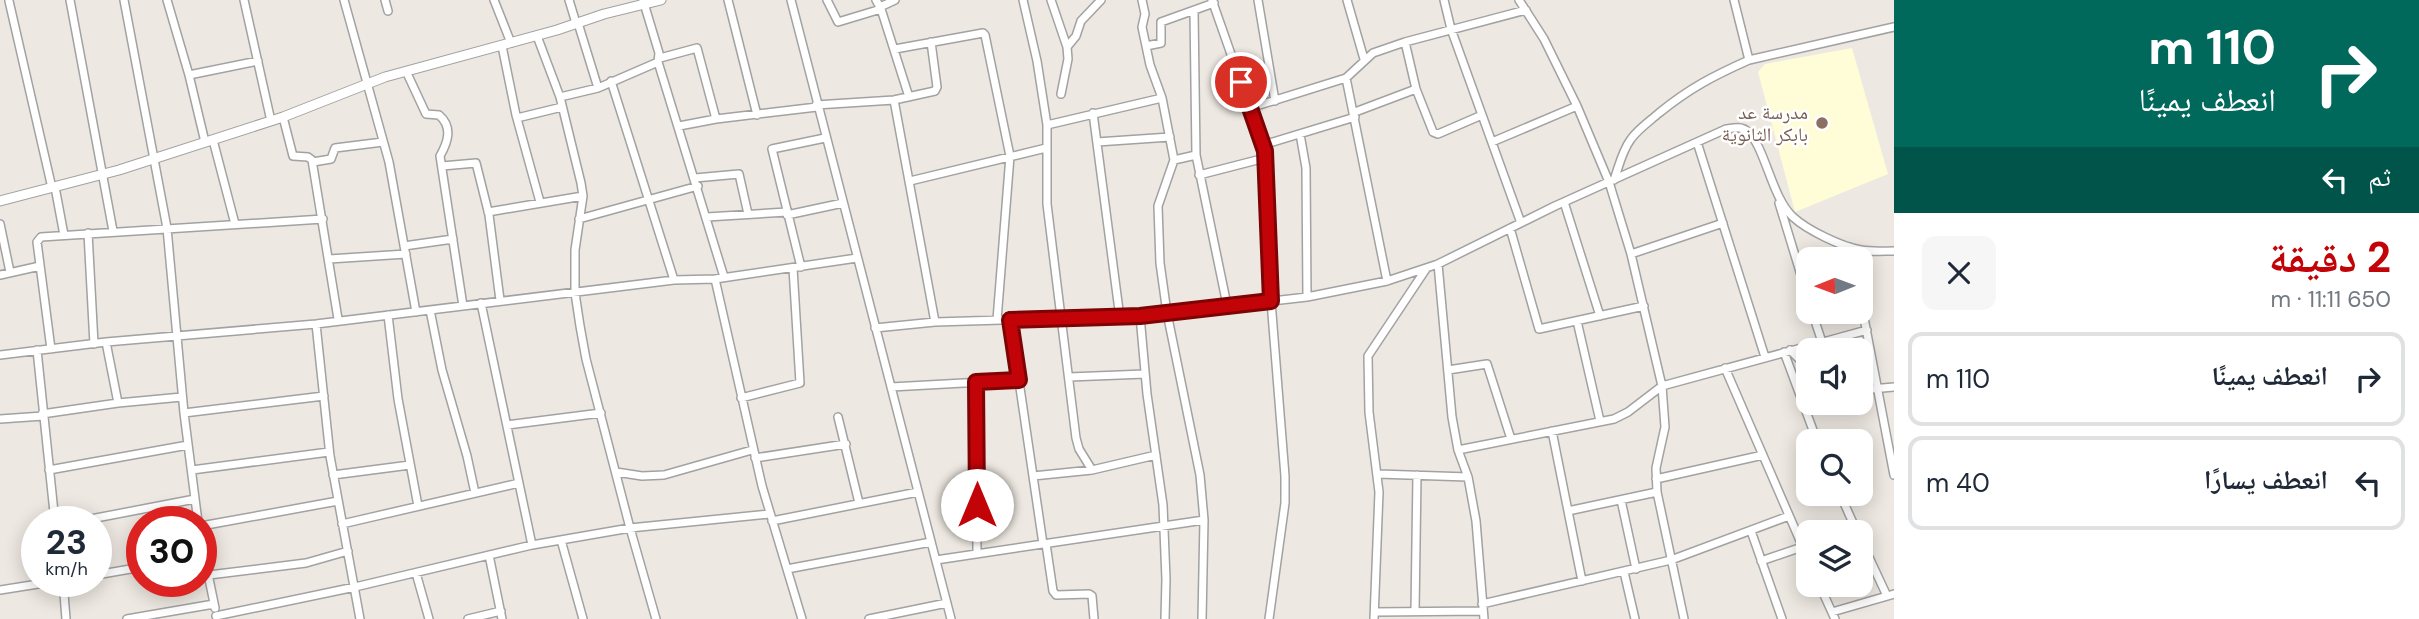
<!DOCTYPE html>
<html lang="ar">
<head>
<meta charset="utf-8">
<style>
	:root { --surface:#fff; --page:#f6f6f7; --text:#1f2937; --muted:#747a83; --line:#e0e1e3; --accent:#c20408 }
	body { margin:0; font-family:"DM Sans","Noto Naskh Arabic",sans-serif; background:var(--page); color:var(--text); direction:rtl; height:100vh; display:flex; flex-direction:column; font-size:26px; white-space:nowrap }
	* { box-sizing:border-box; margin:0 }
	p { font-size:23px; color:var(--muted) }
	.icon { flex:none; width:38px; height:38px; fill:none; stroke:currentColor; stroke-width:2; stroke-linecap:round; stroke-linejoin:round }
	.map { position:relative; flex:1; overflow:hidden; direction:ltr }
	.side { display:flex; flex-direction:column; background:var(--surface); width:525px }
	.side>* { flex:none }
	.banner { background:#00695c; color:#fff; overflow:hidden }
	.needle { width:46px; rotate:269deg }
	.controls { position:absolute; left:1796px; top:247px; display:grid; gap:14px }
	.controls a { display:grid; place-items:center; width:77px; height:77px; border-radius:14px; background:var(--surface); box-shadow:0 4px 18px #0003; font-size:35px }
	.speed { position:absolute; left:21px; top:506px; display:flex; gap:14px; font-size:35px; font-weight:700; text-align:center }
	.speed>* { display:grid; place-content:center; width:91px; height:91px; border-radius:50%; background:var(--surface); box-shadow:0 4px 18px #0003; line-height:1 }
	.speed small { font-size:18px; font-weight:400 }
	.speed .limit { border:10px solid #d22; background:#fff; color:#111 }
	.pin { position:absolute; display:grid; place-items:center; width:60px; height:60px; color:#fff; margin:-30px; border:4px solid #fff; border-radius:50%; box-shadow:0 2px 7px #0007 }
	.me { position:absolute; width:77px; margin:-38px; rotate:0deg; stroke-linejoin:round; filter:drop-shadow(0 0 5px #0008) }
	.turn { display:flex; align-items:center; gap:24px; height:147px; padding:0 28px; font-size:32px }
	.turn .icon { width:91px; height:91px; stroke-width:2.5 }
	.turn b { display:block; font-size:49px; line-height:60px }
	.then { display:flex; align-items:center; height:66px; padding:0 28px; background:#0003; gap:14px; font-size:26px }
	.round { display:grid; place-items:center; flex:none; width:74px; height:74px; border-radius:14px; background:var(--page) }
	.headline { display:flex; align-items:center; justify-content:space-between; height:119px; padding:0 28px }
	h1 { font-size:42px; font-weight:700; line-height:52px; color:var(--accent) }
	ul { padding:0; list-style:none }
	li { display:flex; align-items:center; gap:21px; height:94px; margin:0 14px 10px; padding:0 14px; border:4px solid var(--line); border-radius:14px }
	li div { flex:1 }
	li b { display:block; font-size:26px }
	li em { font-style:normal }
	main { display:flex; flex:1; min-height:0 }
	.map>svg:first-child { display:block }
	.education { fill:#fefdd8 }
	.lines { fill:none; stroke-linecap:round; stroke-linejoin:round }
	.minor-casing { stroke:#a2a2a2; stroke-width:10 }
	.tertiary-casing { stroke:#a2a2a2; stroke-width:11 }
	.minor { stroke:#fff; stroke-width:7 }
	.tertiary { stroke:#fff; stroke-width:9 }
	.route-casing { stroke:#7e0305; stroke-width:18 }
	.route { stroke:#c20408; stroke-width:12 }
	.education-dot { fill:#8d6e63; stroke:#fff; stroke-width:2.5 }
	.labels { text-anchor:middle; stroke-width:5; stroke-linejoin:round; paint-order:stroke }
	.education-label { font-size:19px; fill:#785e54; stroke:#fff; text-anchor:end }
</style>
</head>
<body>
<main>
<section class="side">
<div class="banner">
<div class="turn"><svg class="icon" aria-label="right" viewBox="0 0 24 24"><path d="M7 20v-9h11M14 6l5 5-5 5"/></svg><div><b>110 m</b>انعطف يمينًا</div></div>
<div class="then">ثم<svg class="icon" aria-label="left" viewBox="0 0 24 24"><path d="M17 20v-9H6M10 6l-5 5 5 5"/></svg></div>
</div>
<div class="headline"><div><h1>2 دقيقة</h1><p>650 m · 11:11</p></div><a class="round"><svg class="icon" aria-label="close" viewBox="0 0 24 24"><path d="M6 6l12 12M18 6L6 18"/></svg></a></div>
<ul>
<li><svg class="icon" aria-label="right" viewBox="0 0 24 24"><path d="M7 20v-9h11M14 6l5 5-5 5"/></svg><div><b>انعطف يمينًا</b></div><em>110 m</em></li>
<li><svg class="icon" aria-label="left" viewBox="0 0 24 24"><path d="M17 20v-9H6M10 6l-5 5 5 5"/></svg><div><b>انعطف يسارًا</b></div><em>40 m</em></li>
</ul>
</section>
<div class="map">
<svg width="1894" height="619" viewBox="0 0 1894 619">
	<rect width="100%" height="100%" fill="#ede8e1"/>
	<path class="education" d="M1852 48 1888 174 1795 212 1758 72 1765 64Z"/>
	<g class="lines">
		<g class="minor-casing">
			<path id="minor" d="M70 0 113 231
				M124 0 167 228 184 413 198 522
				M167 0 189 75 205 142
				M244 0 271 121
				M344 0 389 162 416 312
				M385 0 388 11
				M494 0 511 43
				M569 0 576 23
				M643 0 659 53 658 62 724 277
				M728 0 757 115
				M791 0 951 619
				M827 0 838 22 881 9
				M876 0 881 9 909 97
				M1023 0 1037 61 1047 125V204L1076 438 1079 449 1092 470
				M1051 0 1067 47 1068 59 1061 94
				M1142 0 1145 14 1142 27 1150 65 1162 98 1174 160 1158 206 1160 263 1167 313 1200 475 1204 520 1202 619
				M1212 0 1265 151 1271 301 1285 476V503L1269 619
				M1258 0 1275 101
				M1347 0 1364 59
				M1444 0 1451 29 1521 223
				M1519 0 1544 39 1577 106 1609 182 1631 254 1662 386 1665 427 1656 468 1657 492 1684 619
				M9 1 52 188
				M880 7 895 0
				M1194 11 1196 155
				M578 23 598 88
				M537 36 560 97 581 183 583 196 575 250V293L580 326 586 359 630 528 656 619
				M1405 42 1416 89 1433 132 1438 134 1482 115
				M502 46 516 115 540 202
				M1146 46 1161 43V22L1214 3
				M1067 47 1076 36 1081 21 1101 0
				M895 49 983 33 985 35 1010 156 997 320
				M660 58 697 48 716 119
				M1749 60 1894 27
				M406 71 426 114 439 115C453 127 448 142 440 156L463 306
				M189 75 258 61
				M1346 78 1387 281
				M611 81 674 280
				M560 97 598 88 658 62
				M894 100 935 322
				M816 105 894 100 935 91 937 87 931 42
				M1250 108 1346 78 1373 53 1405 42 1526 10
				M1355 112 1416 89
				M1093 113 1120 318
				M283 117 293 156 308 157 312 160 338 319
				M517 118 562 107
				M1047 125 1162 98
				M679 126 716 119 817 107
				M1300 134 1306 168 1307 297
				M213 140 235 224
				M1097 142 1170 137
				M1492 142 1577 106
				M1697 142 1765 357
				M1263 145 1355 117
				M1174 160 1196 155 1227 305
				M313 162 331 159 335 148 383 142
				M442 166 476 163 489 215 500 300
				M1199 175 1265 158
				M695 178 739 174 748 214
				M1614 180C1619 166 1622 151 1631 139 1638 129 1650 121 1659 113 1690 88 1713 76 1749 60L1734 0
				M910 181 1046 148
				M55 187 64 235
				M1564 202 1600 316
				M1779 203 1808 298
				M488 212 583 196
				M787 215 843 203
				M707 217 787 212
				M579 219 698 186
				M0 224 10 272
				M1510 228 1539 329 1644 306
				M88 233 94 344
				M404 246 453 239
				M1850 247 1853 259
				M1631 254 1723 223
				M329 259 406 254
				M1438 264 1452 417 1458 450 1468 477 1476 521 1484 619
				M801 267 772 149 825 138
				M0 275 40 266
				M715 279 762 486 802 619
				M1860 297 1894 475
				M481 303 532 545
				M430 310 442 370 467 456 475 493
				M1812 312 1822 342
				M388 315 398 399 418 506
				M1140 316 1147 394 1163 505 1166 579 1165 619
				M1010 320 1043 544
				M1577 321 1600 421
				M316 324 330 456 360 619
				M875 328 935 322 1140 316 1307 297 1387 281 1438 264 1555 206 1726 129C1733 128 1741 126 1747 131 1765 145 1771 197 1793 217 1807 230 1842 247 1861 250 1872 252 1883 251 1894 251
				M106 342 118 403
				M51 349 37 242 41 237 323 219
				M37 350 55 522
				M1790 350 1808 368
				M1784 352 1817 441
				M0 355 106 342 316 324 674 280 715 279 857 258
				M1725 368 1808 559
				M1448 370 1487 364 1511 439
				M1069 377 1145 374
				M976 382 977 554
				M891 387 1019 380
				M1860 390 1894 387
				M741 398 800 383 793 268
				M184 413 324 396
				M42 414 118 403 182 397
				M838 417 859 503
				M0 419 43 416
				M507 425 601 413
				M1552 431 1582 581
				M1458 450 1614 419 1628 412 1662 386 1867 330
				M755 458 846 444
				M49 470 188 445
				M192 470 329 452
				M616 472 642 476 664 475 752 450
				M1378 474 1468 477
				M333 475 410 465
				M1033 476 1092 470 1156 455
				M1656 479 1763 455
				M1840 494 1857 532
				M1621 500 1636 569
				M1568 511 1657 492
				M772 521 918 492
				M75 522 195 499
				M342 524 519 483
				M201 526 338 501
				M1751 531 1782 619
				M1860 538 1887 596
				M201 540 215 608
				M561 540 583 619
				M1046 544 1053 591 1056 595 1089 594 1092 596 1094 619
				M489 555 502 619
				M936 560 1204 520
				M1761 561 1808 545
				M787 569 931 542
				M1624 572 1635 619
				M416 573 429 619
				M96 575 142 567
				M209 575 306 563 348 551
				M63 581 66 619
				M1819 584 1835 619
				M0 590 57 581
				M1482 604 1671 560 1789 516
				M1415 611 1417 475
				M1375 612 1483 611
				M1832 612 1894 594
				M216 616 355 587 532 545 630 528 770 514
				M127 619 214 604
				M468 619 501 611
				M869 619 947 603
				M1374 619 1379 492 1369 412 1368 356 1426 269"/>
		</g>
		<g class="tertiary-casing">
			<path id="tertiary" d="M0 201 119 170 283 117 385 77 557 30 604 14 661 0"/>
		</g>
		<use href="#minor" class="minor"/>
		<use href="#tertiary" class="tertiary"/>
	</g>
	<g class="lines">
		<g class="route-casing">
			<path id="route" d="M977 505 976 382 1019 380 1010 320 1140 316 1271 301 1265 151 1241 82"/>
		</g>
		<use href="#route" class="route"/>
	</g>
	<circle class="education-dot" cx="1822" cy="123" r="7"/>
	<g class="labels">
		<g class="education-label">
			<text x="1808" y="119">مدرسة عد<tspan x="1808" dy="22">بابكر الثانوية</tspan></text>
		</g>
	</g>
</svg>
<div class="controls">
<a><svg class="needle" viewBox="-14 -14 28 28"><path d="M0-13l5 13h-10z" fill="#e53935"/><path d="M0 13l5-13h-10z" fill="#747a83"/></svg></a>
<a><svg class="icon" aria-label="sound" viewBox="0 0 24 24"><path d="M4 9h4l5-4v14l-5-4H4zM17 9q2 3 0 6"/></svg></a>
<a><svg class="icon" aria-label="search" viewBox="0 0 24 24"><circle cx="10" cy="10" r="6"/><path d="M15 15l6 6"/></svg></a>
<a><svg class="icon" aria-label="layers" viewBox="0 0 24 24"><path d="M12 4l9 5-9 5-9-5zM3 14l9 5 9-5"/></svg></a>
</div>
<div class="speed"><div>23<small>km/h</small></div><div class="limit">30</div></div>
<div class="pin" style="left:1241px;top:82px;background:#d93025"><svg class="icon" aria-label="arrive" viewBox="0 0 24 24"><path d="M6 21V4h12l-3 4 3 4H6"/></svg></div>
<svg class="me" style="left:977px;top:505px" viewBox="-20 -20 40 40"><circle r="19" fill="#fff"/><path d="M0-13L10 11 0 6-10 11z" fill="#c20408"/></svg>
</div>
</main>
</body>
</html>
